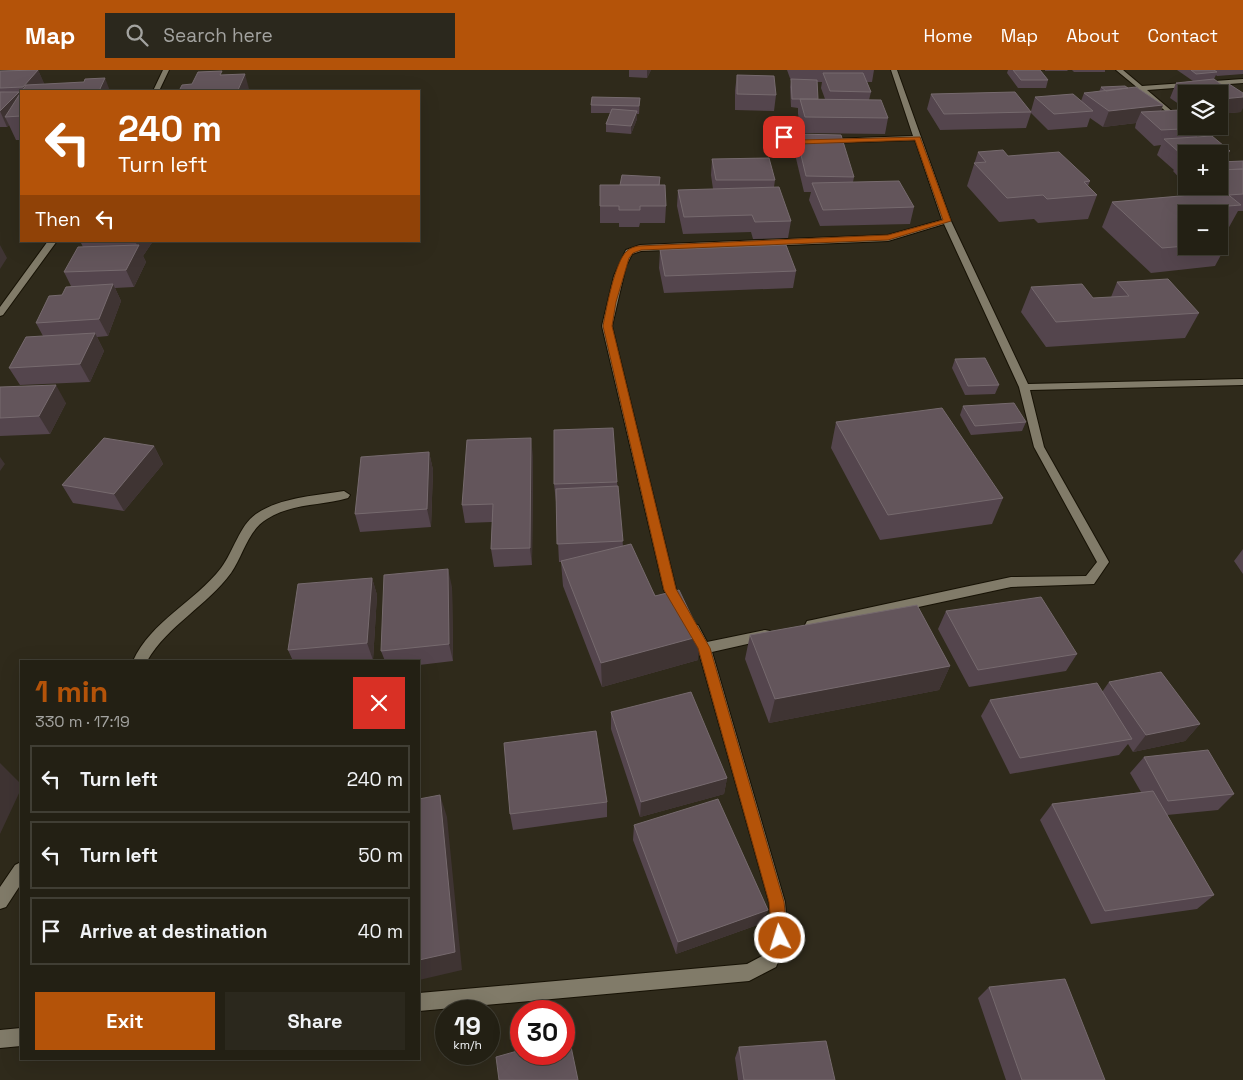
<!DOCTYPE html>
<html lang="en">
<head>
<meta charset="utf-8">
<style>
	:root { --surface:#232014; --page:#2b281d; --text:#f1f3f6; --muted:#a3a3a0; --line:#403e34; --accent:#b45309 }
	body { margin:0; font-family:"Space Grotesk",sans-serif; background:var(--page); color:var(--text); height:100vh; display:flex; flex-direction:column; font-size:19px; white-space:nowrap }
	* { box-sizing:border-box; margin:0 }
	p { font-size:16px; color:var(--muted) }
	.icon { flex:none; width:28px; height:28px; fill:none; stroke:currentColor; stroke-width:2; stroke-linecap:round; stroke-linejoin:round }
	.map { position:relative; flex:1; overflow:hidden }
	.sheet { position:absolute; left:20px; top:590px; width:400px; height:400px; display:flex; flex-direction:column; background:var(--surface); border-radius:0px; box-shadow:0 5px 20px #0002,0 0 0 1px var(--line) }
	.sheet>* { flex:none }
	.guide { position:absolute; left:20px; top:20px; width:400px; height:152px; border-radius:0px; box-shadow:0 5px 20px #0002,0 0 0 1px var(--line); background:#b45309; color:#fff; overflow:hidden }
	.tools { position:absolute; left:1178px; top:15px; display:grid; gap:10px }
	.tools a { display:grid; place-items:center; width:50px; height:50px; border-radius:0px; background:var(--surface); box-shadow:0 5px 20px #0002,0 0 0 1px var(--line); font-size:25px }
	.speed { position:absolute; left:435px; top:930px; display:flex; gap:10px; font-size:25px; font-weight:700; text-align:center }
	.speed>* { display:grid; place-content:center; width:65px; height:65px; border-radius:50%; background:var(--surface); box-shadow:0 5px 20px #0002,0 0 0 1px var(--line); line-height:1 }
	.speed small { font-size:12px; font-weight:400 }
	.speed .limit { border:8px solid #d22; background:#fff; color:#111 }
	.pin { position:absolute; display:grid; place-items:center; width:42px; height:42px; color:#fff; margin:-21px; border-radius:10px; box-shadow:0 2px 8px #0006 }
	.me { position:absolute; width:55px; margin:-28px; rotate:355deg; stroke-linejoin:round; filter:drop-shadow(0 0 4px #0008) }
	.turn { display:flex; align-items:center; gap:18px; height:105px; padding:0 15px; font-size:22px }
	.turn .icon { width:65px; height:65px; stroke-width:2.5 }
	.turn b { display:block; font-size:35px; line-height:42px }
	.then { display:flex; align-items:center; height:48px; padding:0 15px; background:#0003; gap:10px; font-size:19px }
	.round { display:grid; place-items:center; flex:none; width:52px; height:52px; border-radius:0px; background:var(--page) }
	.headline { display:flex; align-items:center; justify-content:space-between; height:85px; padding:0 15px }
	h1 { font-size:30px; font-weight:700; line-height:38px; color:var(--accent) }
	.action { display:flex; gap:10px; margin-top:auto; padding:10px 15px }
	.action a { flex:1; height:58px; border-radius:0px; background:var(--accent); color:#fff; font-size:20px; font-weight:700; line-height:58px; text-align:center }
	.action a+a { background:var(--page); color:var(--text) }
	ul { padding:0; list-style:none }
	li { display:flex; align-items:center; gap:15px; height:68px; margin:0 10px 8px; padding:0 5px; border:2px solid var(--line); border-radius:0px }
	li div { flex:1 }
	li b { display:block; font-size:19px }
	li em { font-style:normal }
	header { display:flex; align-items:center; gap:30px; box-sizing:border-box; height:70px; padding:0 25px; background:var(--accent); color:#fff }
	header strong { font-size:24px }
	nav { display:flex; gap:28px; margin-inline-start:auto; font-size:18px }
	.search { width:350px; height:45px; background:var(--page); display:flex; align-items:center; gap:12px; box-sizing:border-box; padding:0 18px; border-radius:0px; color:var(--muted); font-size:19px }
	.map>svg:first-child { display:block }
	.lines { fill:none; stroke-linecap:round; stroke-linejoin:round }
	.minor-casing { stroke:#171205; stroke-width:2 }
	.minor { fill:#817b69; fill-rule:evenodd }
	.wall { fill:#54454d; fill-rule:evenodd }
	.shaded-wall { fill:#3f3433 }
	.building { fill:#63555b; stroke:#766a6e }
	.route { fill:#b45309; stroke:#753606 }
</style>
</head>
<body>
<header>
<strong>Map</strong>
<div class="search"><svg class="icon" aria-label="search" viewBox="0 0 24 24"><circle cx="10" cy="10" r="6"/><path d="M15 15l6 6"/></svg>Search here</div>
<nav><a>Home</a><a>Map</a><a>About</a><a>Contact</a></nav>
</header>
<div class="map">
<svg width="1243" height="1010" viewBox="0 0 1243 1010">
	<rect width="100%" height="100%" fill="#2f2a1b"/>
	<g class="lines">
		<g class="minor-casing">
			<path id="minor" d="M163 0H169L159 21H153Z
				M891 0H897L951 151 1028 314 1243 309V315L1030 320 1044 377 1109 492 1094 514 1011 517 812 560 807 559 805 555 807 551 812 550 1011 507 1086 506 1097 492 1034 377 1019 317 944 154 888 171 641 181 632 184 626 196 612 256 676 519 685 535 684 539H674L664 520 602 256 614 206 626 180 640 175 888 165 942 150 915 70 799 74 780 67 784 65 800 70 913 66Z
				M1116 0H1123L1142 16 1243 9V13L1147 20 1186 53V56H1189L1186 58Z
				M48 171H57L3 245 0 246V237Z
				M344 421 350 425 348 428C321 436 292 433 267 449 248 460 243 486 231 503 207 536 168 555 147 591H133C151 551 195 532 221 498 234 481 239 456 256 444 281 427 315 426 344 421Z
				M693 554 698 555 707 572 765 560 770 561 772 565 770 569 765 570 712 582 785 832 788 868 776 897 749 911 419 941V923L747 894 764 885 772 868 769 832 698 579 686 559 688 555Z
				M21 792V814L6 837 0 839V817L15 795Z
				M21 958V976L0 978V960Z"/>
		</g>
		<use href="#minor" class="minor"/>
	</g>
	<path class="wall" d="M38 0 44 14 110 21H21V70H16L9 55 7 57H0V1Z
		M629 0H651L647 8 629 7Z
		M787 0H874L872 12H867L871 22 869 30 888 48 885 64 802 63 798 44V38L791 37 790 17 791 11ZM817 12H822L821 18 825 29H818Z
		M1008 0H1040L1048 10 1046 18H1018L1007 3Z
		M1045 0H1068L1067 1H1045Z
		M1072 0H1105V2H1074Z
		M1177 0H1243V4L1217 6 1216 5 1214 9 1241 42 1219 44V24H1186V39L1170 28 1176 13 1193 11Z
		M737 5 776 25 774 41 735 40V20Z
		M1101 17 1128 18 1163 35 1161 41 1201 58 1197 67 1230 81 1224 91H1243V141H1238L1228 159 1219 160V144H1186V176H1219V164L1228 172 1215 196 1151 203 1102 157 1112 132 1197 125 1189 116H1219V84H1186V111L1183 112 1173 101 1174 100 1157 85 1161 75 1154 76 1135 58 1136 53 1103 57 1090 48 1087 57 1048 60 1031 43 1026 58 940 60 927 39 931 24 1031 41 1035 27 1081 31 1084 23 1099 22Z
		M640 28 639 44H637V49L631 64 606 62V54L610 43H591V35Z
		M796 64 854 107 853 112 914 137 910 154 820 156 809 130 811 122H804L794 80Z
		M978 82 1008 86 1090 111 1088 116 1097 125 1088 149 1038 153 1034 149 999 152 967 116Z
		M712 89 775 110 774 117 791 151 788 168 753 169 751 162 683 164 677 136 678 120 713 119 711 105Z
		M660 107V115L666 136 665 153H640L639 157H619V153H600V136L620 115Z
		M80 171H153L143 186 146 192 134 217 115 218 121 231 108 266 97 267 104 281 90 312 20 315 9 298 43 266 36 253 71 216 64 202 83 177Z
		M660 180 796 201 793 218 664 223 659 198Z
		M1117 212 1199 243 1185 268 1046 277 1021 242 1031 217 1093 228 1111 227Z
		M955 289 999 315 995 324 965 325 952 298Z
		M0 317 66 333 50 364 0 366Z
		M963 336 1026 352 1022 361 971 365 960 345Z
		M836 352 1003 428 992 454 880 470 831 378Z
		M154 376 163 394 124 441 73 433 62 415Z
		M429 382 433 400 431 457 360 462 355 444Z
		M533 386 532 495 494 497 491 479 492 452 465 453 462 435Z
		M617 412 623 476 698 590 602 617 563 516 561 492H559L556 432 554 414Z
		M1243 479V504L1234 491Z
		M372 508 377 525 373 590 362 591H293L288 580Z
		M452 517 453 591 419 595V591H385L381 581Z
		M946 541 1077 584 1066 601 969 617 938 559Z
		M750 565 950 596 939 620 769 653 745 589Z
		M1109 612 1200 654 1185 671 1133 682 1128 674 1119 685 1010 704 981 646 990 630 1102 622Z
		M611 642 727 708 724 724 640 747 611 659Z
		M1144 687 1234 724 1218 740 1167 745 1214 825 1197 839 1091 854 1040 750 1052 734 1141 722 1130 703Z
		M607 732V747L513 760 510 744Z
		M634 755 763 853 676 884 633 770Z
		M989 917 1105 1010H1006L978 928Z
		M739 977 835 1010H738L735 988Z"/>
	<path class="shaded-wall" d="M38 0 45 15 25 21 23 17Z
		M647 0H651L647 8Z
		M245 4 249 19 248 21H238V20Z
		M105 8 110 21H99Z
		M19 22 21 27 5 47 9 55 7 57 0 41Z
		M1243 27V38L1241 42 1219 44V36L1222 29Z
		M1163 35 1156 50 1141 42 1136 53 1103 57 1109 41Z
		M637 41V49L631 64V56Z
		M135 171H153L143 186 146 192 134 217 126 200 138 177Z
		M0 175 7 188 0 199Z
		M113 214 121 231 108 266 99 249Z
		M95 263 104 281 90 312 80 294Z
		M56 315 66 333 50 364 39 346Z
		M531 368 533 386 532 495 530 478Z
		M154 376 163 394 124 441 114 424Z
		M429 382 433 400 431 457 427 439Z
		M0 387 5 394 0 401Z
		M448 499 452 517 453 591 449 574Z
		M372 508 377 525 373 590 367 573Z
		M701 566 698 590 602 617 601 593Z
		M950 596 939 620 769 653 775 629Z
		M1200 654 1185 671 1133 682 1146 665Z
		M0 693 21 714V719L0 764Z
		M727 708 724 724 640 747 641 732Z
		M440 725 447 747 462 900 419 910V890Z
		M768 840 763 853 676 884 678 872Z"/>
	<path class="building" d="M38 0 23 17 0 18V1Z
		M1013 0H1040L1048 10H1021Z
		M1191 0H1214L1217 2 1196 4Z
		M222 1 220 5 245 4 238 20H231V21H179L182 15 192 14 198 2Z
		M823 3H863L871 22 830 21Z
		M737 5 774 6 776 25 737 24Z
		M105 8 99 21H22L26 15 84 12 85 9Z
		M791 9 817 10 818 29H792Z
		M1214 9 1222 15 1229 14 1243 23V27L1222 29 1219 27V24H1193L1176 13Z
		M1125 16 1128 18 1106 21 1101 17Z
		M1136 17 1163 35 1109 41 1084 23Z
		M0 22H19L0 41Z
		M21 22V46L5 47Z
		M1015 22 1031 42 944 44 931 24Z
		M1073 24 1093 41 1054 44 1035 27Z
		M592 27 640 28 639 36 591 35Z
		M800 29 881 30 888 48 805 47Z
		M612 39 637 41 631 56 606 54Z
		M1180 40 1186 45V56H1199L1201 58 1161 60 1141 42Z
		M796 64 841 65 854 107 806 106Z
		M1212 66 1230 81 1181 84 1164 69Z
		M1003 80 1008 86 1059 82 1090 111 1084 112 1097 125 1047 129 1043 125 1007 128 974 93 986 92 978 82Z
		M769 88 775 110H716L712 89Z
		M1243 91V99L1219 100V92Z
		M1186 92V102L1177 93Z
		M1243 99V124L1229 125 1225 122 1219 123 1213 116H1219V100Z
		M622 105 660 107 659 115H620Z
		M899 111 914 137 823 140 812 113Z
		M600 115H665L666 136H640V140H619V136H600Z
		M779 117 791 151 755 152 752 145 684 147 678 120Z
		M1225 122 1241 135 1190 139 1195 144H1186V176L1162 178 1112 132Z
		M1219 164 1228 172 1219 173Z
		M139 175 126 200 64 202 78 177Z
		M786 175 796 201 665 206 660 180Z
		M1168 209 1199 243 1056 252 1031 217 1082 214 1093 228 1129 226 1117 212Z
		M113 214 99 249 36 253 49 226 62 225 66 217Z
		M95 263 80 294 9 298 26 267Z
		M985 288 999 315 968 316 955 289Z
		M56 315 39 346 0 348V317Z
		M1014 333 1026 352 975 356 963 336Z
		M942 338 1003 428 888 445 836 352Z
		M613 358 617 412 554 414V360Z
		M104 368 154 376 114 424 62 415Z
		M531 368 530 478 491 479 493 434 462 435 467 370Z
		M429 382 427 439 355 444 361 387Z
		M618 416 623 471 557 474 556 419Z
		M631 474 655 526 679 520 701 566 601 593 561 491Z
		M448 499 449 574 381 581 384 505Z
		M372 508 367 573 288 580 298 514Z
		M1041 527 1077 584 978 600 946 541Z
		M917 535 950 596 775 629 750 565Z
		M1161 602 1200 654 1146 665 1109 612Z
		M1097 613 1132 669 1020 688 990 630Z
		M691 622 727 708 641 732 611 642Z
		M596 661 607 732 510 744 504 673Z
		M1208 680 1234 724 1168 731 1144 687Z
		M1153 721 1214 825 1105 841 1052 734Z
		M440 725 455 882 419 890V729Z
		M718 729 768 840 678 872 634 755Z
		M1065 909 1105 1010H1022L989 917Z
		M569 967 578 1010H499L496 987 521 980V984H564V969Z
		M826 971 835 1010H744L739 977Z"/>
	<path class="route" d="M784 65 800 70 920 67 951 151 888 170 641 180 633 183 629 188 616 232 612 256 676 519 710 578 784 832 788 868 786 873 780 875 775 873 772 868 769 832 698 578 664 520 603 256C606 240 615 191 627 181 630 178 634 177 638 176L888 165 943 150 915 70 799 74 782 69V66Z"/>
</svg>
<div class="tools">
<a><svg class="icon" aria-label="layers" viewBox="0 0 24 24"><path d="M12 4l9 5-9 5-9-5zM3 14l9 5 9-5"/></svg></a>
<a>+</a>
<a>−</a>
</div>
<div class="speed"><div>19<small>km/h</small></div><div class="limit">30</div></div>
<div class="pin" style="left:784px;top:67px;background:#d93025"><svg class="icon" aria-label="arrive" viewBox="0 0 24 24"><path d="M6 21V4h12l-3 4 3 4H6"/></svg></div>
<svg class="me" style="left:780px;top:868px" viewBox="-20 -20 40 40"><circle r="17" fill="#b45309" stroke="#fff" stroke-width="3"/><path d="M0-11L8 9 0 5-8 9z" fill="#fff"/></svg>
<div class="guide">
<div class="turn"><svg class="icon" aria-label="left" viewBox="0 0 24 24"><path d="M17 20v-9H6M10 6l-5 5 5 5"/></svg><div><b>240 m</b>Turn left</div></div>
<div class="then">Then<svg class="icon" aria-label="left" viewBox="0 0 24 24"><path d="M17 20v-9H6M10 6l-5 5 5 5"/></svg></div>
</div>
<section class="sheet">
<div class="headline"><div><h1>1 min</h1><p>330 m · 17:19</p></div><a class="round" style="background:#d93025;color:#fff"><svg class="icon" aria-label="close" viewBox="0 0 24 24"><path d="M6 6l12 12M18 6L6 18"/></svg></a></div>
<ul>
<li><svg class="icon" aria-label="left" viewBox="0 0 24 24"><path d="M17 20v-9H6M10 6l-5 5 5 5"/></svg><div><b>Turn left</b></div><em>240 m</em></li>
<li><svg class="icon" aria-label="left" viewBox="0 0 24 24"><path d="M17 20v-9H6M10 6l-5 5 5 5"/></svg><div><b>Turn left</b></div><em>50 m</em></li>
<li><svg class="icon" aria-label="arrive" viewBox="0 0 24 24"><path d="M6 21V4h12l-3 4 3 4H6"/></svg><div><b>Arrive at destination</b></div><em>40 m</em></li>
</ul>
<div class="action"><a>Exit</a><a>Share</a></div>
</section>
</div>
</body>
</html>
